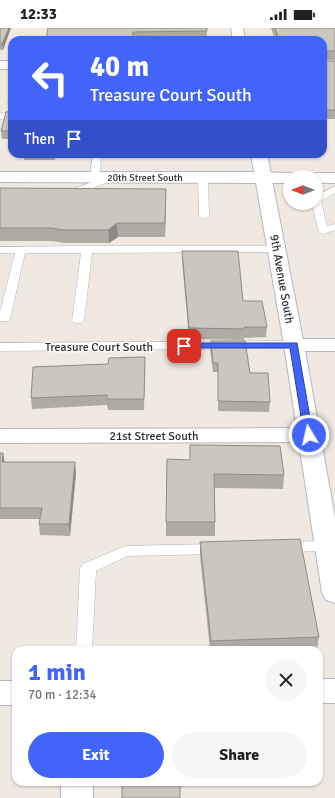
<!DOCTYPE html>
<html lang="en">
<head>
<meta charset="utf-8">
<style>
	:root { --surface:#fff; --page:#f6f6f6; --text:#202124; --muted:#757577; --accent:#4264fb }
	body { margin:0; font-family:Signika,sans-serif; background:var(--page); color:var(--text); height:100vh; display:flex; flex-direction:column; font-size:15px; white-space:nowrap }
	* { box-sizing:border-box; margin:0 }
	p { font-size:13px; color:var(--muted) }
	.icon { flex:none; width:22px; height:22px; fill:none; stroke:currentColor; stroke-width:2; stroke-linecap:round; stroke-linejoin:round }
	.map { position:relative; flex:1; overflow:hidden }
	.details { position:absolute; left:12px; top:618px; width:311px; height:140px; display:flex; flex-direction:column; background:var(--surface); border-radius:12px; box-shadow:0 1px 3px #0004 }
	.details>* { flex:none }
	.top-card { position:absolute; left:8px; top:8px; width:319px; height:122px; border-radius:12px; box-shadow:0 1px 3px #0004; background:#4264fb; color:#fff; overflow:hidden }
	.needle { width:26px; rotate:270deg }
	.fabs { position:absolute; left:283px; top:142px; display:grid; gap:8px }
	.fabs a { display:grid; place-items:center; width:40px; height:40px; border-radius:50%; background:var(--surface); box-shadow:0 1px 3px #0004; font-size:20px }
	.pin { position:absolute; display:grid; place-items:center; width:34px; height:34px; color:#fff; margin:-17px; border-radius:8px; box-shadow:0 2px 6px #0006 }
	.me { position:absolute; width:44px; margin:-22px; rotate:351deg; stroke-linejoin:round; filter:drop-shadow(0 0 3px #0008) }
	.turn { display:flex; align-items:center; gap:14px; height:84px; padding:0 16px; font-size:18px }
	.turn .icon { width:52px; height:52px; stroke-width:2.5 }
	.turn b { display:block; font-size:28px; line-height:34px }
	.then { display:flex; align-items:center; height:38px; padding:0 16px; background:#0003; gap:8px; font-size:15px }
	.round { display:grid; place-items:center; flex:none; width:42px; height:42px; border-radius:21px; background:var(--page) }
	.summary { display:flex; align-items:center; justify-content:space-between; height:68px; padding:0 16px }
	h1 { font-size:24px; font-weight:700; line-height:30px; color:var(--accent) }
	.button { display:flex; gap:8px; margin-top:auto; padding:8px 16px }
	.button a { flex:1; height:46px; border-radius:24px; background:var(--accent); color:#fff; font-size:16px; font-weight:700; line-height:46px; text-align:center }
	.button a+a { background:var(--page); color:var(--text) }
	.status { display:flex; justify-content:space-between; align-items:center; height:28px; padding:0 20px; background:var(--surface); direction:ltr }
	.status svg { height:11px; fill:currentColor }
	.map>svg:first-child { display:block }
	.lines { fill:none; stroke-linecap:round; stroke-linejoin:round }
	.lane-casing { stroke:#b4b7c1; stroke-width:1 }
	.street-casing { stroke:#b4b7c1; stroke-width:2 }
	.secondary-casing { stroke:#b4b7c1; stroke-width:2 }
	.lane { fill:#fff; fill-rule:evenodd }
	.street { fill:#fff; fill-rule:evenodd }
	.secondary { fill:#fff; fill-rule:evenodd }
	.wall { fill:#afaba4 }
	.shaded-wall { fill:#8e8b86 }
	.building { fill:#cbc7bf; stroke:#8e8b86 }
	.route { fill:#4264fb; stroke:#2b41a3 }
	.labels { text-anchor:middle; stroke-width:3; stroke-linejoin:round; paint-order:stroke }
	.far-street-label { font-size:10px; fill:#2e2e2e; stroke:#fff }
	.street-label { font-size:12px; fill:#2e2e2e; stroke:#fff }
</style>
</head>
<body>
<div class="status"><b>12:33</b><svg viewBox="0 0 49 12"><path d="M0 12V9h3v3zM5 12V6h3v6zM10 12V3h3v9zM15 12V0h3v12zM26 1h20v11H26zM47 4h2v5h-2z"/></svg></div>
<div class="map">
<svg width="335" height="770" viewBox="0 0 335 770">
	<rect width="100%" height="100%" fill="#efe9e1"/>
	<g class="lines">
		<g class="lane-casing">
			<path id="lane" d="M0 85H12V91H0Z
				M93 126H101L100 149 95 152 90 149Z
				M113 146 118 149 116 151 69 169H63L61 167 63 165Z
				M203 146 208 149 209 188 204 191 199 188 198 149Z
				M335 158V165L321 173 327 198 335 196V202L323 206 319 205 312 175H316V168Z
				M87 218H276L281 221 276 224 92 225 84 293 82 295H74L72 293 81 225H25L10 291 8 293H0V284L15 225H0V219Z
				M294 313 298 314 300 317 298 320 0 323V315Z
				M327 513 332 514 335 518 332 522 327 523 285 524 280 523 277 519 280 515 285 514Z
				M217 516 222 517 225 521 222 525 217 526 127 528 96 543 92 622H76L80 540 83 536 125 518Z"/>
		</g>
		<g class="street-casing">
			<path id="street" d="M0 33H12V41H0Z
				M0 144H250L290 145 296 147 297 149H290V155L0 154Z
				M316 145H335V155H316V149H309L310 147Z
				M294 311H335V323H294L287 321 284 317 287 313Z
				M309 400 317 402 320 407 317 412 309 414 0 415V401Z
				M319 651H335V675H319Z
				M0 653H16V677H0Z
				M61 754H93V770H61Z"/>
		</g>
		<g class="secondary-casing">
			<path id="secondary" d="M231 0H243L245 12H233Z
				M251 126H267L304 317 335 490V575L326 572 322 565 284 317Z"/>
		</g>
		<use href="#lane" class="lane"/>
		<use href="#street" class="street"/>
		<use href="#secondary" class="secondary"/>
	</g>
	<path class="wall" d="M0 0H11L3 22H0Z
		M48 0 207 3V11H133V12H46Z
		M271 0H335V32H323V12H275Z
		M323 33H335V91H323Z
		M12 60V111H2L1 103 9 84 8 75Z
		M24 126H56L55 132H24Z
		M0 160 166 174 165 209H118L109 215H65L52 213H0Z
		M182 223 243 273 267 299 266 309 244 310V312L189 311 182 233Z
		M211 313 250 345 270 374 269 384 218 383V344H213L210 322Z
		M145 329 144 382H108L107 377 32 381 31 370 108 336Z
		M190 417 284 447 283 461 214 460 215 494V508H166V494L190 432Z
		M0 425 5 434 76 445 70 508 40 507 39 496 40 491H0Z
		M200 514 319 609 317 622H210L200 528Z"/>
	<path class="shaded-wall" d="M9 0H11L3 22 2 16Z
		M166 161V174L165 209V195Z
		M117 195 118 209 109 215 108 202Z
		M3 425 5 436 2 434Z
		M75 434 76 445 70 508 69 496Z"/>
	<path class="building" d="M0 0H9L2 16H0Z
		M48 0H207V3L133 4 132 12H46Z
		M275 0H335V23H323V12H279Z
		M323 33H335V82H323Z
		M12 60V76L8 75Z
		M12 83V103H1L6 84Z
		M0 160 166 161 165 195H117L108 202H64L51 200H0Z
		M182 223H238L243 273H262L267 299H244V301L189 300Z
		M211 313H245L250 345H268L270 374 218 373V335H213Z
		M145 329 144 371H107V367L31 370 33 339 108 336 109 330Z
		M190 417 280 418 284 447 214 446 215 494H166L167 431 190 432Z
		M0 425H3L2 434H75L69 496H39L42 480H0Z
		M300 511 319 609 211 613 200 514Z
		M122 754H180V770H122Z"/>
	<path class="route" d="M184 315H297L313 407 312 409H305L304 407 290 320H181L180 318Z"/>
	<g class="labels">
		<g class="far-street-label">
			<text x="145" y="153">20th Street South</text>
		</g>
		<g class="street-label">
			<text transform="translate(282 251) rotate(80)" y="4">9th Avenue South</text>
			<text x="99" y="323">Treasure Court South</text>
			<text x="154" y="412">21st Street South</text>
		</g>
	</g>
</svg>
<div class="fabs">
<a><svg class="needle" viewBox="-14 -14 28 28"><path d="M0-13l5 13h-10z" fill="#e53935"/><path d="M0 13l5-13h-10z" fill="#757577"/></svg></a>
</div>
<div class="pin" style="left:184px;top:318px;background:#d93025"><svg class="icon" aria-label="arrive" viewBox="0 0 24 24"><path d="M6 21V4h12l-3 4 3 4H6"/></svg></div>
<svg class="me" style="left:309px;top:407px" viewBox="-20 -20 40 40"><circle r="17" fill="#4264fb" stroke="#fff" stroke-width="3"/><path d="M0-11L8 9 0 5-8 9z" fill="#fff"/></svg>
<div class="top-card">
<div class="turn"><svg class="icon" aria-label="left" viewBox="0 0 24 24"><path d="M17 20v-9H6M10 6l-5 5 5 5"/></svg><div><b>40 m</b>Treasure Court South</div></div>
<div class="then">Then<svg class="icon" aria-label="arrive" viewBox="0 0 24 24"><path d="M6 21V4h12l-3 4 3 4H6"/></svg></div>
</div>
<section class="details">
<div class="summary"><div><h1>1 min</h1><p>70 m · 12:34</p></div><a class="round"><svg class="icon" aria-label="close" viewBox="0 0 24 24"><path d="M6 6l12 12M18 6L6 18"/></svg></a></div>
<div class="button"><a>Exit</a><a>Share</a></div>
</section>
</div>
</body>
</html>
